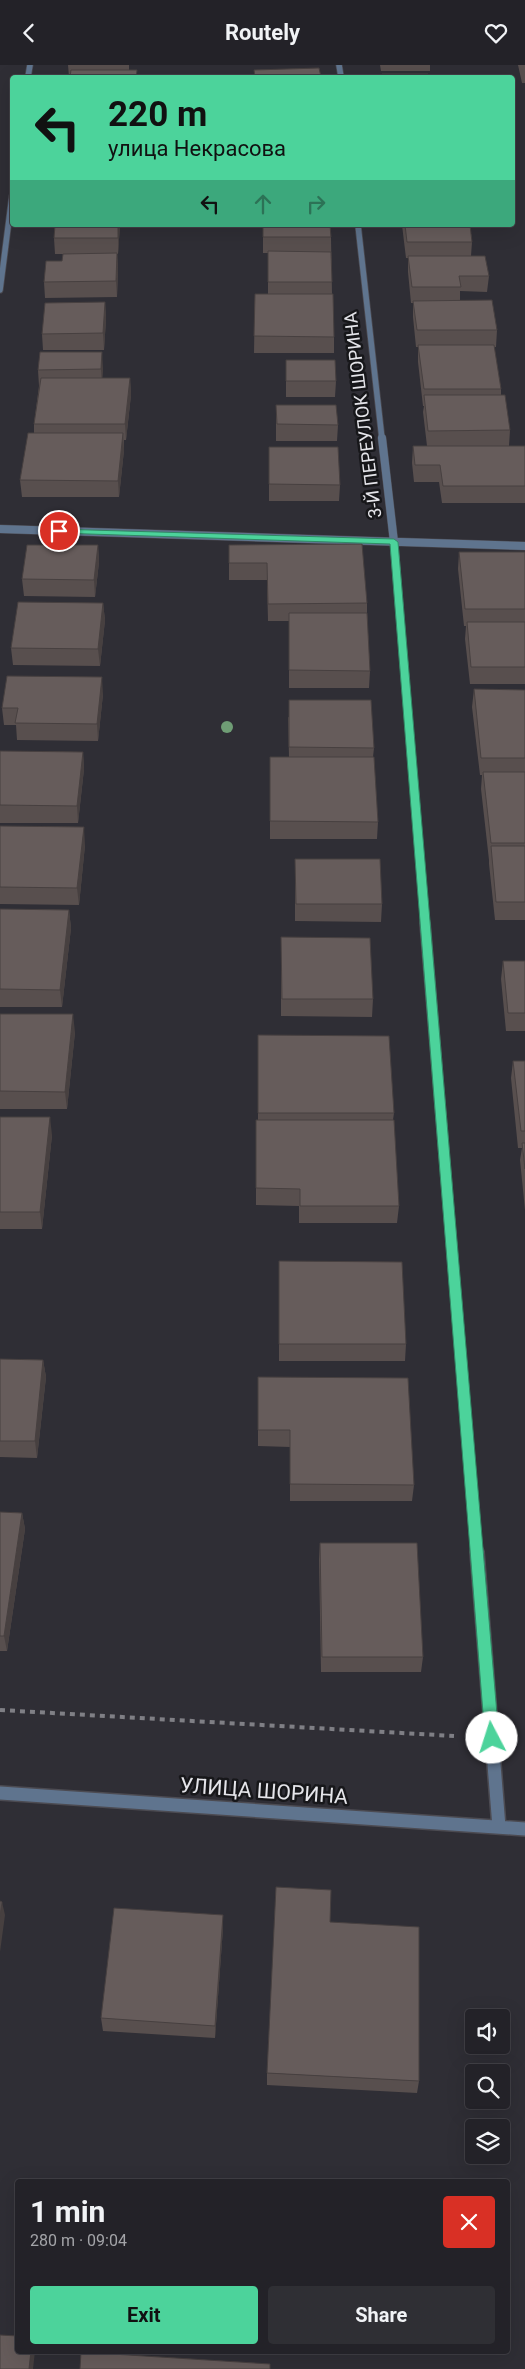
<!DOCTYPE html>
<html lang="en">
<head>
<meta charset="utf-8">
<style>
	:root { --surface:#232228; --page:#2f2f34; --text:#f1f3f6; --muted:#a3a4a8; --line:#403f45; --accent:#4cd39b }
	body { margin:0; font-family:Roboto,sans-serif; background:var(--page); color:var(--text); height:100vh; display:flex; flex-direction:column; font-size:19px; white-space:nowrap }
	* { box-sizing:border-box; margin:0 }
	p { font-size:16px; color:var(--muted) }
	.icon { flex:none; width:28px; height:28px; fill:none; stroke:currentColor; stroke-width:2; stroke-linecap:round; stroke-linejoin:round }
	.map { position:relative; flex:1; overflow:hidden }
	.details { position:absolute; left:15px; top:2114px; width:495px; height:175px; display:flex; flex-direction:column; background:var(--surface); border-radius:5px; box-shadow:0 5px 20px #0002,0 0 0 1px var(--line) }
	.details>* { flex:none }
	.guide { position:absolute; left:10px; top:10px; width:505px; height:152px; border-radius:5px; box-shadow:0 5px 20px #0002,0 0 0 1px var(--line); background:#4cd39b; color:#111; overflow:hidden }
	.controls { position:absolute; left:465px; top:1944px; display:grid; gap:10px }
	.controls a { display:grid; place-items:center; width:45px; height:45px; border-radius:5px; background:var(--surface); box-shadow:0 5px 20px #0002,0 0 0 1px var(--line); font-size:25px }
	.pin { position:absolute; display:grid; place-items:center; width:42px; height:42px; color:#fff; margin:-21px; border:2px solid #fff; border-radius:50%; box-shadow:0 1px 5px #0007 }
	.me { position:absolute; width:55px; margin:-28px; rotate:355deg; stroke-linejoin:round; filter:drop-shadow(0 0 4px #0008) }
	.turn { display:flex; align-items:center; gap:18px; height:105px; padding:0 15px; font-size:22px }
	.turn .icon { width:65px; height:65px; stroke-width:2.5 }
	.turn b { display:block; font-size:35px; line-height:42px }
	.lanes { display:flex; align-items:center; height:48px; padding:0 15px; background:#0003; justify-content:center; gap:25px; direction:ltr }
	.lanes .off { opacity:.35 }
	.round { display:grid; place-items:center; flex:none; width:52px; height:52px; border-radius:5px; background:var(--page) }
	.head { display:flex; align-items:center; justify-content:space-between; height:85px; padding:0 15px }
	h1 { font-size:30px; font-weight:700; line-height:38px }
	.action { display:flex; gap:10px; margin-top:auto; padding:10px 15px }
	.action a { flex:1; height:58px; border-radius:5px; background:var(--accent); color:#111; font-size:20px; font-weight:700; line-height:58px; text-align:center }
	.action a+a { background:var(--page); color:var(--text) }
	header { display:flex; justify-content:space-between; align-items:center; height:65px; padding:0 15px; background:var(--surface); font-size:22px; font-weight:700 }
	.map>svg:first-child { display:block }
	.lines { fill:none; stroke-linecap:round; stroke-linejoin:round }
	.minor-far3-casing { stroke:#4c4b52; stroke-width:7 }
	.minor-far2-casing { stroke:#4c4b52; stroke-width:9 }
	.minor-far1-casing { stroke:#4c4b52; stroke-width:12 }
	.minor-casing { stroke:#4c4b52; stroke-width:16 }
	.path { stroke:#7f7f85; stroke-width:4; stroke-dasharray:5 5; stroke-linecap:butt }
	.minor-far3 { stroke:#5f748e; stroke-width:5.5 }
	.minor-far2 { stroke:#5f748e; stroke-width:8 }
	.minor-far1 { stroke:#5f748e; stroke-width:10 }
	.minor { stroke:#5f748e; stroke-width:13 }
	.tree { fill:#6f9d75 }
	.wall { fill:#584f4e }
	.shaded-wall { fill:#474040 }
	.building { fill:#665c5b; stroke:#474040 }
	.route { fill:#4cd39b; stroke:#318965 }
	.labels { text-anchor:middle; stroke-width:5; stroke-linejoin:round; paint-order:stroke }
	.street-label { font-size:18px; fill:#e5e5ea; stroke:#17171a }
	.near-street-label { font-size:21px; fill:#e5e5ea; stroke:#17171a }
</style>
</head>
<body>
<header><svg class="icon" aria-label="back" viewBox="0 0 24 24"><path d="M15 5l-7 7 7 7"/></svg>Routely<svg class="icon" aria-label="heart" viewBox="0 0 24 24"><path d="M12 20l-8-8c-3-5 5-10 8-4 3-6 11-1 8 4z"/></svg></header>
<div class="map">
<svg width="525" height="2304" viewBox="0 0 525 2304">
	<rect width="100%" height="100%" fill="#2f2e35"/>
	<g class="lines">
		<g class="minor-far3-casing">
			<path id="minor-far3" d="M339 0 341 12
				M28 12 30 0
				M358 160 382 374
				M0 225 12 131"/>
		</g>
		<g class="minor-far2-casing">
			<path id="minor-far2" d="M382 373 394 477 425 859
				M0 464 525 481"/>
		</g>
		<g class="minor-far1-casing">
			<path id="minor-far1" d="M425 858 477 1488"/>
		</g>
		<g class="minor-casing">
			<path id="minor" d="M477 1487 499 1762
				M0 1728 525 1764"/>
		</g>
		<path class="path" d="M0 1645 454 1671"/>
		<use href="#minor-far3" class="minor-far3"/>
		<use href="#minor-far2" class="minor-far2"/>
		<use href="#minor-far1" class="minor-far1"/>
		<use href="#minor" class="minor"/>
	</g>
	<circle class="tree" cx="227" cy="662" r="6"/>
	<path class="wall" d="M68 0H129V5H137V12H69Z
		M380 0H430V6H381Z
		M518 0H525V18H522Z
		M55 160H120L118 189H117L118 204 117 232 45 233 44 217 62 196 69 189H55L54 173Z
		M263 160 331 172 332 229 334 272V288H254L255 229H268V188H263Z
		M402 160H470L472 177 471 191 489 211 487 227 460 226V235L497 265 496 282H494L501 324V330L510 365 509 381H525V438H442L439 417H414L412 398 413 381H427L423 347 424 341H423L418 297V282H416L413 252V238H411L408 207V193H406Z
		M105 237 106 254 104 285H43L42 269Z
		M286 295 336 316 335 332H286Z
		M103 303 102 313H130L131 330 126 375H124V385L119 432H22L20 415 34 368V359L39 321 38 305Z
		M276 340 338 360 337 376H276Z
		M269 382 340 420 339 436H269Z
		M98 480 99 497 95 532 24 531 22 514Z
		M229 480 367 538V548L370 606 369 623H289V556H268L267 515H229Z
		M459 487H525V619H470L465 574 466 561H464L458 504Z
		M103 538 105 555 100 601 13 600 11 583Z
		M474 624 525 625V855H495L489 799V795L481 724 482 710H480L472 642Z
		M103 629 98 676 17 675 16 660H4L2 643Z
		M288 652 374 683 373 692 378 757 377 774H270V692H289Z
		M0 686 83 687 84 704 78 758H0Z
		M0 761 85 780 79 840 0 839Z
		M295 794 382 839 381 857 295 856Z
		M0 844 69 845 71 863 62 942H0Z
		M281 872 373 934 372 952 281 951Z
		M503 896H525V966H506L501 914Z
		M0 949 75 967 67 1044H0Z
		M258 970 394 1048 393 1055 399 1141 397 1158H299V1141L256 1140V1055H258Z
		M513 996H525V1145L520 1095 522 1083H518L511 1013Z
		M0 1052 52 1070 42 1164H0Z
		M279 1196 406 1279 405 1296H279Z
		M0 1294 43 1295 46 1312 37 1393 0 1392Z
		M258 1312 414 1420 412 1436H290V1382L258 1381Z
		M0 1447 22 1448 25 1464 7 1586H0Z
		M320 1478 423 1592 421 1607H321L319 1494Z
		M223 1863 215 1973 103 1966 101 1953Z
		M267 2008 419 2016 417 2028 267 2020Z"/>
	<path class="shaded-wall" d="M118 160H120L118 189Z
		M117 188 118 204 117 232 116 216Z
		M105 237 106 254 104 285 103 268Z
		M102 287 103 303 102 321 101 304Z
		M130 313 131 330 126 375 125 359Z
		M123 368 124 385 119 432 118 416Z
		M98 480 99 497 95 532 94 515Z
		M103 538 105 555 100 601 98 584Z
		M102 612 103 629 98 676 97 659Z
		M83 687 84 704 78 758 77 741Z
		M84 762 85 780 79 840 77 823Z
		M69 845 71 863 62 942 60 925Z
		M73 949 75 967 67 1044 65 1027Z
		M50 1052 52 1070 42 1164 40 1147Z
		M43 1295 46 1312 37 1393 35 1376Z
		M22 1448 25 1464 7 1586 4 1571Z
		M2 1837 5 1850 0 1887V1852Z
		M223 1850V1863L215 1973V1961Z
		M31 2286H35L33 2304H29Z"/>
	<path class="building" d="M319 3 321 12H255L254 5Z
		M71 5H137L136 12H70Z
		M382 9H428L429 12H383Z
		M55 160H118V173H54Z
		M263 160H330L331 172H263Z
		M405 160H470L472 177H407Z
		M268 186 331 187 332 217H268Z
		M117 188 116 216 44 217 46 196H62L63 189Z
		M408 191H485L489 211H459L461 222H412Z
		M255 229H333L334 272 254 271Z
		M492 235 497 265H417L413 236Z
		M105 237 103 268 42 269 45 238Z
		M418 280H494L501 324H424Z
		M40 287H102L101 304 38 305Z
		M286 295H335L336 316H286Z
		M41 313H130L125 359H34Z
		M424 330H505L510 365 428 366Z
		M276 340H336L338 360 277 359Z
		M28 368H123L118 416 20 415Z
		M413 381H525V421H443L440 400H415Z
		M269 382H338L340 420 269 419Z
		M362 479 367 538 268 539 267 498H229V480Z
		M27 480H98L94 515 22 514Z
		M459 487H525V544H465Z
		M18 537 103 538 98 584 11 583Z
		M289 548H367L370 606 289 605Z
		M467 557H525V602H471Z
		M7 611 102 612 97 659 15 658 18 643H2Z
		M474 624 525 625V693H481Z
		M289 635H371L374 683 289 682Z
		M0 686 83 687 77 741 0 740Z
		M270 692H374L378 757 270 756Z
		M483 707H525V778H491Z
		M0 761 84 762 77 823 0 822Z
		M491 781H525V837H496Z
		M295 794H380L382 839H296Z
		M0 844 69 845 60 925 0 924Z
		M281 872 370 873 373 934H282Z
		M503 896H525V948H508Z
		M0 949H73L65 1027 0 1026Z
		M258 970 389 971 394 1048H258Z
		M513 996H525V1066H521Z
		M0 1052H50L40 1147H0Z
		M256 1055H394L399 1141H300V1124L256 1123Z
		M522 1078H525V1104Z
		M279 1196 402 1197 406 1279H279Z
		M0 1294 43 1295 35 1376H0Z
		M258 1312 408 1313 414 1420 290 1419V1365H258Z
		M0 1447 22 1448 4 1571H0Z
		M320 1478H417L423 1592H322Z
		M276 1822 331 1825 330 1857 419 1862V2016L267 2008Z
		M0 1836 2 1837 0 1852Z
		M114 1843 223 1850 215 1961 101 1953Z
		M0 2270 18 2271V2286H31L29 2304H0Z
		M81 2287 270 2299V2304H80Z"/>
	<path class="route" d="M56 464 394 474 398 477 499 1673 497 1677 492 1679 487 1677 485 1673 390 479 59 468H56Z"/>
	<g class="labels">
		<g class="street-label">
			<text transform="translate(363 350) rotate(-97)" y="6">3-Й ПЕРЕУЛОК ШОРИНА</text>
		</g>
		<g class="near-street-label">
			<text transform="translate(264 1726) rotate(4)" y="7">УЛИЦА ШОРИНА</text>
		</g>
	</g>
</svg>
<div class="controls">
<a><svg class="icon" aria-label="sound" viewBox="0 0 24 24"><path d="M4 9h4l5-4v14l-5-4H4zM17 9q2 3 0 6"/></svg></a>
<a><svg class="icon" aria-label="search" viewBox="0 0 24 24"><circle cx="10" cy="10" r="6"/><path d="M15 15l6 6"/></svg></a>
<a><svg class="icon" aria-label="layers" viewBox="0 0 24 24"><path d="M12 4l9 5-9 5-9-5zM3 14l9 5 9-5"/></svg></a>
</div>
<div class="pin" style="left:59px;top:466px;background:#d93025"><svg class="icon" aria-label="arrive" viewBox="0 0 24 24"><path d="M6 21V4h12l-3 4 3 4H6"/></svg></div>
<svg class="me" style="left:492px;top:1673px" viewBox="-20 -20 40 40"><circle r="19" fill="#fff"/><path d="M0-13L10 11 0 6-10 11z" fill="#4cd39b"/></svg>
<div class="guide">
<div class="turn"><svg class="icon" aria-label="left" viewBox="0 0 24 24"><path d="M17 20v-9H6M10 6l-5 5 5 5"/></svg><div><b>220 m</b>улица Некрасова</div></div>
<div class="lanes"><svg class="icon" aria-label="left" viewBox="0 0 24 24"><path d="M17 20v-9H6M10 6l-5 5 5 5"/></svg><svg class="icon off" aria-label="ahead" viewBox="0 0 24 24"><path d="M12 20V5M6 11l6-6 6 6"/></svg><svg class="icon off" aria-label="right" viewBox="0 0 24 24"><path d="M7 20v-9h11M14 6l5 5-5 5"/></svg></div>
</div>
<section class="details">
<div class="head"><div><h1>1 min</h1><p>280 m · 09:04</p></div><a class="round" style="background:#d93025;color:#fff"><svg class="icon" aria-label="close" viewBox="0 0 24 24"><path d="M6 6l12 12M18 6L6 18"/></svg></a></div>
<div class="action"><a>Exit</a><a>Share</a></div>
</section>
</div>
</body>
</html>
